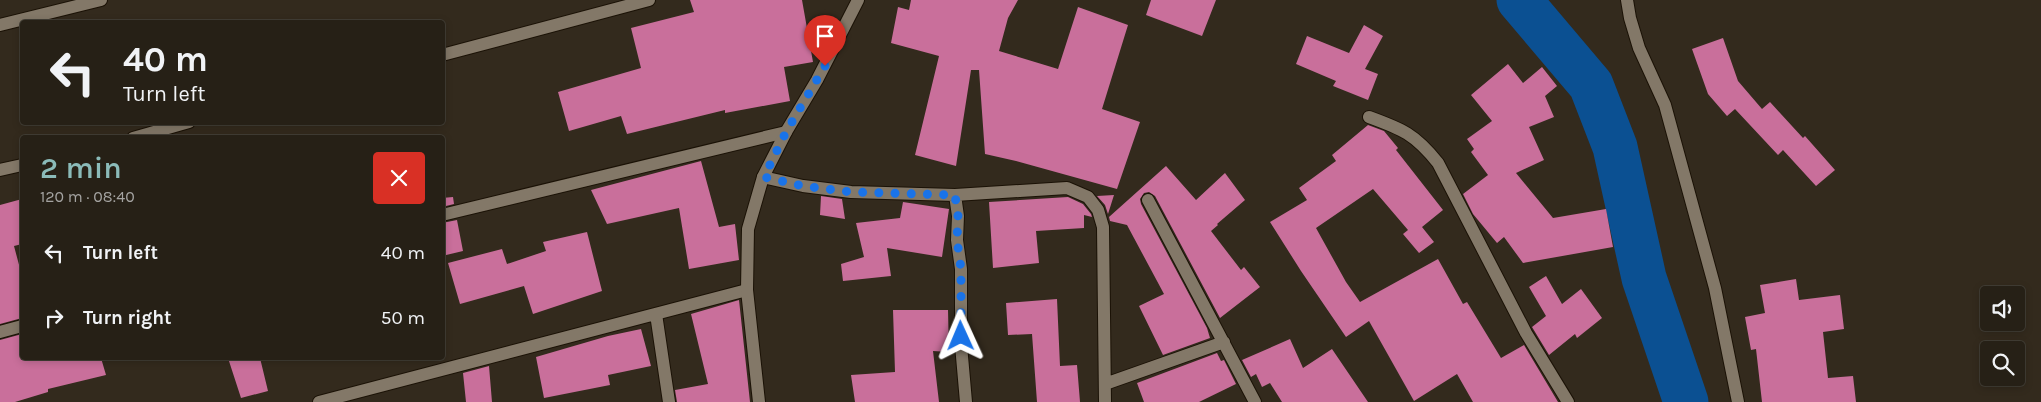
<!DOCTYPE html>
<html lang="en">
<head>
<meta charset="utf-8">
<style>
	:root { --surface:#262016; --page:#322d23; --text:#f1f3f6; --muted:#a4a3a1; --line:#423e35; --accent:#8bbbb9 }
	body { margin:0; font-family:Karla,sans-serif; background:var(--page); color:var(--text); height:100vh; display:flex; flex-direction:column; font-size:19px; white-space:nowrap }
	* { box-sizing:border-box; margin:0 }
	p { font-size:16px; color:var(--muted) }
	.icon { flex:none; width:28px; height:28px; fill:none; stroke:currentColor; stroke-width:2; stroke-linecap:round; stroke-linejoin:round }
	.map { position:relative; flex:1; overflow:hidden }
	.sheet { position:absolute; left:20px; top:135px; width:425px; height:225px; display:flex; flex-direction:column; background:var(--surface); border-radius:5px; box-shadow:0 2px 8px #0003,0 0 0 1px var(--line) }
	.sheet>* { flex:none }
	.banner { position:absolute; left:20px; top:20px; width:425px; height:105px; border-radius:5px; box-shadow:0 2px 8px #0003,0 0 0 1px var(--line); background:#262016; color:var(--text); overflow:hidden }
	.tools { position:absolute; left:1980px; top:286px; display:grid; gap:10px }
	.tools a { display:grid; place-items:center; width:45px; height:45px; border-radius:5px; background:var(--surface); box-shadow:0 2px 8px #0003,0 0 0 1px var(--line); font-size:25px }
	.pin { position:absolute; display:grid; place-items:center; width:42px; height:42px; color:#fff; margin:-51px -21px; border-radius:50% 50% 50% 0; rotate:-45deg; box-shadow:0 0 5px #0007 }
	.pin .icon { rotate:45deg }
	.me { position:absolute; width:55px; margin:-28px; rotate:359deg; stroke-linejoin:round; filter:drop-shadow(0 0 4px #0008) }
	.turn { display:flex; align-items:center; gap:18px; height:105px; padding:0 20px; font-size:22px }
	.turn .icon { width:65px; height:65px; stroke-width:2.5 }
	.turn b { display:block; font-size:35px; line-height:42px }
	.round { display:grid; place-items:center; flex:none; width:52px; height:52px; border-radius:5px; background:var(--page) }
	.overview { display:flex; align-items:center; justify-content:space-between; height:85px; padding:0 20px }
	h1 { font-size:30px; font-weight:600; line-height:38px; color:var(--accent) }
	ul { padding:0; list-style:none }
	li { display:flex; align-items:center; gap:15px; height:65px; padding:0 20px }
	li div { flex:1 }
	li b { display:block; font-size:19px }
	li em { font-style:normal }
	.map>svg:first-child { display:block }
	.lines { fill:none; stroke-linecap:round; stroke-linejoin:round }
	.river { stroke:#0b5092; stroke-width:45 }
	.building { fill:#c96f9b }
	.minor-casing { stroke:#1b1206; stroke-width:14 }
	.tertiary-casing { stroke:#1b1206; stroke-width:14 }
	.minor { stroke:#837868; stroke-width:12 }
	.tertiary { stroke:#837868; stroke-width:12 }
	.route { stroke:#1a73e8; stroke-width:9; stroke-dasharray:0 16.2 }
</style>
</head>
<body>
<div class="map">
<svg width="2041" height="402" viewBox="0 0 2041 402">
	<rect width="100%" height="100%" fill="#332a1d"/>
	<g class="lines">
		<path class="river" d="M1519 0 1591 85 1615 147 1644 278 1686 402"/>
	</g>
	<path class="building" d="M690 0H802L813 62 784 67 790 101 725 113V110L627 134 621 116 569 131 558 92 641 68 631 28 694 12Z
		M911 0H1018L1008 18 999 51 1058 69 1078 7 1128 25 1102 109 1140 122 1117 189 1016 161 985 154 979 70H971L956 166 915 155 939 56 891 43 898 7 909 10Z
		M1151 0H1216L1202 36 1146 15Z
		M1364 25 1383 36 1365 69 1378 74 1368 100 1333 86 1336 81 1296 64 1307 36 1349 53Z
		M1723 38 1738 81 1762 109 1770 102 1803 138 1805 136 1835 170 1816 186 1783 150 1778 155 1735 109 1727 116 1708 94 1692 49Z
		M1508 64 1523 83 1542 67 1557 86 1545 96 1554 117 1529 127 1544 160 1516 173 1553 218 1606 209 1613 247 1523 263 1504 237 1497 243 1473 214 1463 194 1488 175 1471 152 1474 149 1467 139 1492 121 1471 95Z
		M1368 125 1384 131 1398 148 1396 150 1443 210 1422 227 1434 242 1419 253 1403 234 1408 230 1373 189 1316 228 1346 282 1360 302 1438 259 1463 304 1467 302 1501 358 1524 345 1558 402H1473L1457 374 1414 401 1369 321 1346 337 1301 271 1270 222 1307 200 1299 188 1336 161 1332 155Z
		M701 161 719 227 735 224 739 260 689 269 679 208 607 224 591 190Z
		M1166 166 1196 200 1225 173 1245 200 1217 224 1218 225 1211 231 1241 270 1244 267 1260 287 1220 318 1155 196 1149 192 1144 193 1140 199 1141 204 1207 328 1210 338 1163 355 1139 306 1164 294 1127 225 1110 221 1109 217Z
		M1114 195 1108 214 1105 205 1097 196Z
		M821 196 842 199 845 219 820 215Z
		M453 197 454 204 442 207V198Z
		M1068 197 1083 204 1091 214 1092 217 1084 215V228L1036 231 1039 263 993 268 989 202Z
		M22 199V244L14 246 22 276V318L0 324V205Z
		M903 202 949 209 942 257 887 248 891 276 843 281 841 264 864 257 856 223 900 218Z
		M457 220 463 251 442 256V223Z
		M587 232 602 291 533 314 524 286 460 304 448 263 502 249 507 264 546 251 543 242Z
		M1546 276 1562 304 1581 289 1602 318 1577 338 1575 334 1549 355 1532 327 1546 316 1529 287Z
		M1796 279 1799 300 1840 295 1844 329 1823 332 1828 378 1853 376 1856 402H1762L1756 349 1751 350 1745 317 1765 313 1760 285Z
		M1057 299 1060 366 1077 365 1080 402H1037L1032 334 1008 335 1006 303Z
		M739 300 750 402H677L675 390 708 384 691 314Z
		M893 310H948L949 352 933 351 939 402H855L851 375 895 372Z
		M641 329 651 366 608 375 610 385 544 398 536 357 608 336Z
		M22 334V358H101L106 375 48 389V392L15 402H0V340Z
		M1290 339 1303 368 1332 349 1368 402H1282L1270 383 1262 387 1256 374 1251 377 1242 360Z
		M1217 353 1221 361 1224 360 1236 384 1199 402H1144L1137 383Z
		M228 358H260L268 391 241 398Z
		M489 366 492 402H466L463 373Z"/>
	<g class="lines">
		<g class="minor-casing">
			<path id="minor" d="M1627 0 1630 18 1639 48 1665 105 1715 288 1738 402
				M0 25 101 0
				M442 55 649 0
				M1369 117C1402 129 1415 134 1438 163L1526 333 1568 402
				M133 138 189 122
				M0 170 22 165
				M763 177 803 186 851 192 955 195 1067 188 1088 197 1098 210 1103 227 1105 402
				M955 195 958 216 957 240 961 269V345L966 402
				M1148 200 1255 402
				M442 215 786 132
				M656 314 669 402
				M0 332 22 326
				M1105 384 1224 342
				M319 402 747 290"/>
		</g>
		<g class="tertiary-casing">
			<path id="tertiary" d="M759 402 747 290 748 229 763 177 786 132 817 80 858 0"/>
		</g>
		<use href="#minor" class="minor"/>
		<use href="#tertiary" class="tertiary"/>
	</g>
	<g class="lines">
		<path class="route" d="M825 66 786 132 764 177 803 186 851 192 955 195 958 216 957 240 961 269V336"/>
	</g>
</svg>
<div class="tools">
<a><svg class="icon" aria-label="sound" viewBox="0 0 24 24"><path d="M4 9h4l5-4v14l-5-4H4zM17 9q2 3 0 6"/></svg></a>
<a><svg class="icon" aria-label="search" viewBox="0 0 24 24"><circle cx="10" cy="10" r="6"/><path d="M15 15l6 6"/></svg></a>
</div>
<div class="pin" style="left:825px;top:66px;background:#d93025"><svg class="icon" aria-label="arrive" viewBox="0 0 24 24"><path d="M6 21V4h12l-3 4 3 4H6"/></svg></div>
<svg class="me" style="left:961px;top:336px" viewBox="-20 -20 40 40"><path d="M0-17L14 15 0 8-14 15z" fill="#1a73e8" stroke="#fff" stroke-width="4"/></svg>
<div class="banner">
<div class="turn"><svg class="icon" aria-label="left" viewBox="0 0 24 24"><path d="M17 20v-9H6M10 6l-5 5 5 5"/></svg><div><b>40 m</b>Turn left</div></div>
</div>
<section class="sheet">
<div class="overview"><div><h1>2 min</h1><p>120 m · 08:40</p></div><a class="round" style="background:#d93025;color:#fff"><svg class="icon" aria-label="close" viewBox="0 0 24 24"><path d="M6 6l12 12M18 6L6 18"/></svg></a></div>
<ul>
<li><svg class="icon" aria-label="left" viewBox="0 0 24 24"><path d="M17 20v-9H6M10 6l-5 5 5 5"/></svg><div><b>Turn left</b></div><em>40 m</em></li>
<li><svg class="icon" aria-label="right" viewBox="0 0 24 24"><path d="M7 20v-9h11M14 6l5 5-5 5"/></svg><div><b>Turn right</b></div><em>50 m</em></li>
</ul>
</section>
</div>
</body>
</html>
